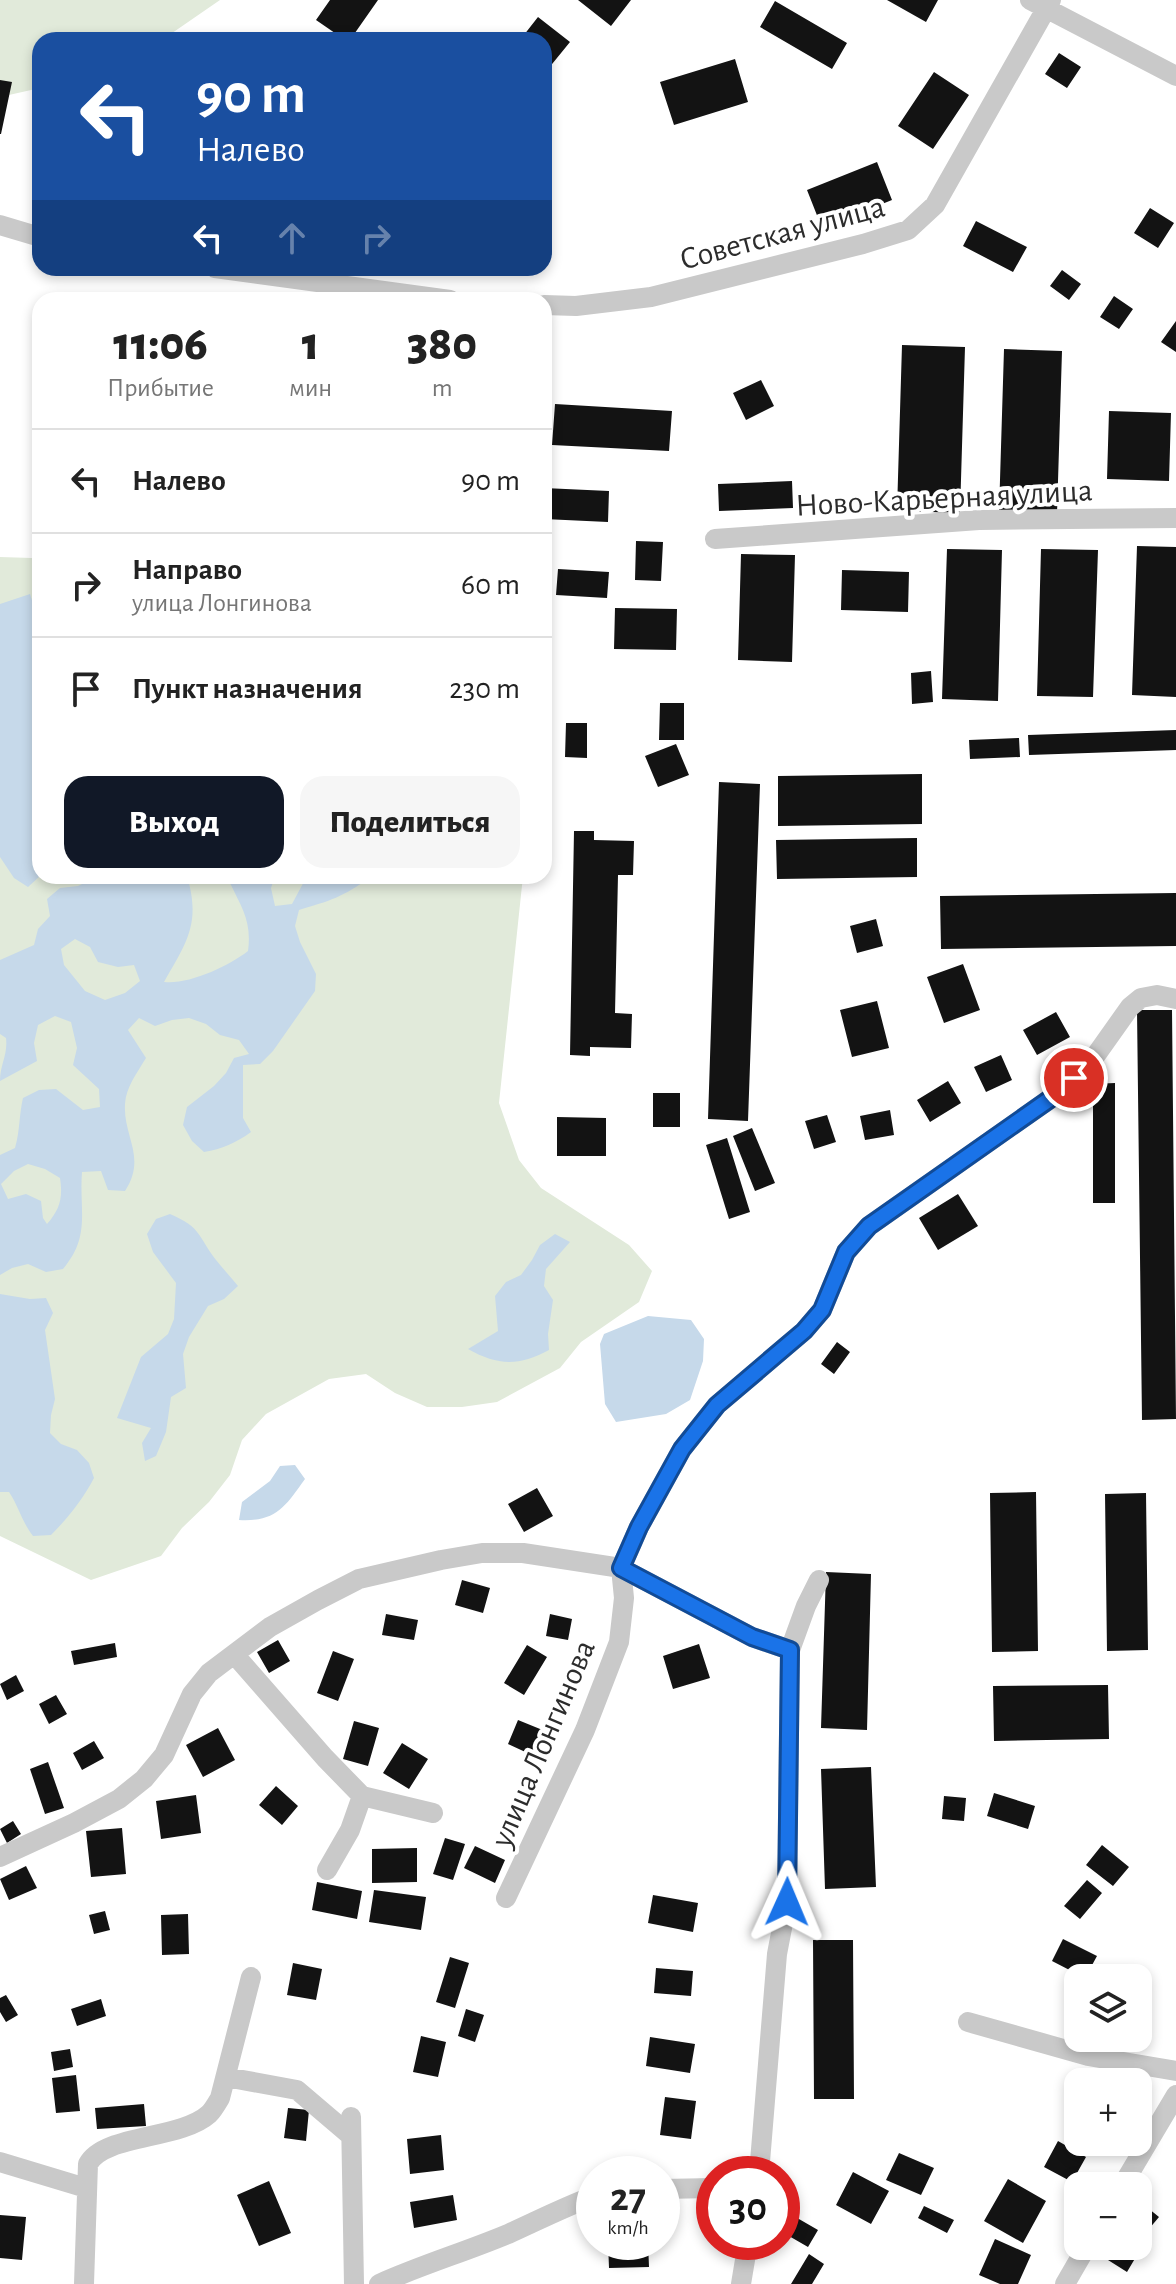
<!DOCTYPE html>
<html lang="ru">
<head>
<meta charset="utf-8">
<style>
	:root { --surface:#fff; --page:#f6f6f6; --text:#222; --muted:#767676; --line:#e0e0e0; --accent:#111827 }
	body { margin:0; font-family:"Alegreya Sans",sans-serif; background:var(--page); color:var(--text); height:100vh; display:flex; flex-direction:column; font-size:30px; white-space:nowrap }
	* { box-sizing:border-box; margin:0 }
	p { font-size:26px; color:var(--muted) }
	.icon { flex:none; width:44px; height:44px; fill:none; stroke:currentColor; stroke-width:2; stroke-linecap:round; stroke-linejoin:round }
	.map { position:relative; flex:1; overflow:hidden }
	.drawer { position:absolute; left:32px; top:292px; width:520px; height:592px; display:flex; flex-direction:column; background:var(--surface); border-radius:24px; box-shadow:0 4px 12px #0003 }
	.drawer>* { flex:none }
	.top-card { position:absolute; left:32px; top:32px; width:520px; height:244px; border-radius:24px; box-shadow:0 4px 12px #0003; background:#1a4fa0; color:#fff; overflow:hidden }
	.tools { position:absolute; left:1064px; top:1964px; display:grid; gap:16px }
	.tools a { display:grid; place-items:center; width:88px; height:88px; border-radius:16px; background:var(--surface); box-shadow:0 4px 12px #0003; font-size:40px }
	.speed { position:absolute; left:576px; top:2156px; display:flex; gap:16px; font-size:40px; font-weight:700; text-align:center }
	.speed>* { display:grid; place-content:center; width:104px; height:104px; border-radius:50%; background:var(--surface); box-shadow:0 4px 12px #0003; line-height:1 }
	.speed small { font-size:20px; font-weight:400 }
	.speed .limit { border:12px solid #d22; background:#fff; color:#111 }
	.pin { position:absolute; display:grid; place-items:center; width:68px; height:68px; color:#fff; margin:-34px; border:4px solid #fff; border-radius:50%; box-shadow:0 2px 8px #0007 }
	.me { position:absolute; width:88px; margin:-44px; rotate:1deg; stroke-linejoin:round; filter:drop-shadow(0 0 6px #0008) }
	.turn { display:flex; align-items:center; gap:28px; height:168px; padding:0 32px; font-size:36px }
	.turn .icon { width:104px; height:104px; stroke-width:2.5 }
	.turn b { display:block; font-size:56px; line-height:68px }
	.lanes { display:flex; align-items:center; height:76px; padding:0 32px; background:#0003; justify-content:center; gap:40px; direction:ltr }
	.lanes .off { opacity:.35 }
	.eta { display:flex; justify-content:space-evenly; align-items:center; height:136px; text-align:center }
	.eta b { font-size:48px; font-weight:800; line-height:56px }
	.primary-button { display:flex; gap:16px; margin-top:auto; padding:16px 32px }
	.primary-button a { flex:1; height:92px; border-radius:24px; background:var(--accent); color:#fff; font-size:32px; font-weight:800; line-height:92px; text-align:center }
	.primary-button a+a { background:var(--page); color:var(--text) }
	ul { padding:0; list-style:none }
	li { display:flex; align-items:center; gap:24px; height:104px; padding:0 32px; border-top:2px solid var(--line) }
	li div { flex:1 }
	li b { display:block; font-size:30px }
	li em { font-style:normal }
	.map>svg:first-child { display:block }
	.green { fill:#e1eada }
	.water { fill:#c6d9ea; fill-rule:evenodd }
	.building { fill:#131313 }
	.lines { fill:none; stroke-linecap:round; stroke-linejoin:round }
	.street { stroke:#c9c9c9; stroke-width:20 }
	.route-casing { stroke:#114b97; stroke-width:20 }
	.route { stroke:#1a73e8; stroke-width:14 }
	.labels { text-anchor:middle; stroke-width:8; stroke-linejoin:round; paint-order:stroke }
	.street-label { font-size:32px; fill:#2c2c2c; stroke:#fff }
</style>
</head>
<body>
<div class="map">
<svg width="1176" height="2284" viewBox="0 0 1176 2284">
	<rect width="100%" height="100%" fill="#fff"/>
	<path class="green" d="M0 0H220L162 40H40V88L0 97Z
		M40 556V876H523L499 1103 519 1160 541 1188 629 1245 652 1271 639 1302 581 1342 560 1368 497 1402 462 1407H427L395 1393 366 1374 329 1379 266 1414 242 1440 230 1475 209 1502 182 1528 161 1556 91 1580 0 1536V557L32 558Z"/>
	<path class="water" d="M30 594 36 613 32 630V647L40 661V876L28 887 14 878 0 857V604Z
		M98 876H187C201 923 187 942 164 982 188 985 229 966 248 951 252 922 242 908 230 883L233 876H275L271 888 275 906 292 904 307 876 370 877C344 897 329 901 299 910L295 926 300 942 316 974 315 991 273 1051 260 1064 243 1065V1118L251 1132C236 1143 222 1149 204 1152L192 1141 183 1125 187 1107 214 1086 226 1073 234 1058 249 1054 239 1040 220 1035 206 1024 189 1018 172 1020 155 1026 139 1018 128 1030 146 1058C137 1073 126 1087 125 1104 123 1137 147 1157 125 1191L108 1190 101 1171 82 1172C79 1211 91 1236 63 1269L46 1272 28 1264 12 1268 0 1275V1155L15 1148C20 1131 19 1115 23 1098L39 1090 56 1089 83 1110 100 1107 99 1089 73 1065 77 1048 71 1022 55 1016 38 1025 34 1043 37 1061 0 1081C0 1064 8 1055 6 1038L0 1034V960L34 945 38 929 50 916 47 899 60 888 78 886ZM75 939 90 947 98 962 118 967 134 965 140 981 125 993 105 1000 85 991 64 965 61 949ZM28 1164 45 1169 60 1178C63 1198 60 1209 47 1224L43 1218 41 1201 26 1194 8 1199 1 1184 14 1171Z
		M170 1214C202 1228 197 1235 216 1260 223 1269 231 1277 238 1286L224 1299 208 1306 189 1337 183 1354 186 1388 171 1397 166 1432 156 1456 145 1461 142 1443 151 1428 117 1418 141 1357 168 1334 174 1319 176 1283 153 1252 147 1234 156 1219Z
		M555 1234 570 1242 546 1269 544 1286 553 1300 548 1334 549 1350C519 1366 498 1366 468 1349L498 1331 495 1296 506 1282 521 1275 532 1260 540 1245Z
		M0 1294 30 1299 46 1298 53 1313 45 1330 55 1399 51 1415 50 1433 61 1444 77 1450 89 1463 94 1478C83 1499 68 1518 51 1535L33 1536C22 1522 19 1507 9 1492H0Z
		M648 1316 691 1320 704 1339 703 1361 690 1400 666 1414 616 1422 605 1404 600 1344 604 1334Z
		M295 1465 305 1479C285 1507 276 1522 239 1520L242 1502 270 1481 280 1466Z"/>
	<path class="building" d="M330 0H378L350 40H345L316 20Z
		M578 0H631L611 26Z
		M887 0H938L926 22Z
		M775 1 847 43 832 69 760 27Z
		M538 17 570 42 548 69 544 66V40H520Z
		M1059 53 1081 67 1067 88 1045 74Z
		M735 59 748 102 674 125 660 82Z
		M934 72 969 95 933 149 898 126Z
		M0 80 12 82 1 134H0Z
		M36 139H40V180H35Z
		M877 162 892 200 822 228 807 190Z
		M1150 208 1174 223 1158 248 1134 233Z
		M976 221 1027 247 1013 272 963 246Z
		M1062 270 1081 284 1069 300 1050 286Z
		M1114 296 1133 309 1119 329 1100 317Z
		M1176 321V352L1161 342Z
		M902 345 965 347 960 513 897 511Z
		M1004 349 1062 351 1057 514 999 513Z
		M761 380 774 406 746 420 733 393Z
		M555 404 672 411 669 451 552 445Z
		M1109 411 1171 413 1169 481 1107 479Z
		M792 481 793 508 719 511 718 484Z
		M544 488 609 491 608 522 544 519Z
		M636 541 663 542 661 581 635 580Z
		M1137 546 1176 547V697L1132 695Z
		M947 549 1002 550 998 701 942 699Z
		M1041 549 1098 550 1093 697 1037 696Z
		M741 554 795 555 792 662 738 660Z
		M558 569 609 572 607 598 556 595Z
		M842 570 909 572 908 612 841 610Z
		M615 608 677 609 676 650 614 649Z
		M931 671 933 702 912 704 911 673Z
		M660 703H684V740H659Z
		M566 723H587V758L565 757Z
		M1176 730V750L1029 755 1028 735Z
		M1019 738 1020 757 970 759 969 740Z
		M676 744 689 775 658 787 645 756Z
		M922 774V824L778 826V776Z
		M719 782 760 784 748 1121 708 1119Z
		M574 831H594V840L634 841 633 875H618L615 1013 632 1014 631 1048 590 1047V1056L570 1055Z
		M917 838V877L777 879 776 840Z
		M1176 893V946L941 949 940 896Z
		M876 919 883 946 857 953 850 926Z
		M963 964 980 1010 944 1023 927 977Z
		M877 1001 889 1048 852 1057 840 1010Z
		M1137 1010H1172L1176 1419 1142 1420Z
		M1056 1012 1070 1037 1037 1055 1023 1030Z
		M1001 1055 1012 1080 986 1092 974 1067Z
		M948 1081 961 1103 930 1122 917 1100Z
		M1115 1083V1203H1093V1084Z
		M653 1093H680V1127H653Z
		M890 1110 894 1135 865 1140 860 1116Z
		M827 1115 836 1142 814 1149 805 1121Z
		M557 1117 606 1118V1156H557Z
		M752 1128 775 1183 755 1191 733 1136Z
		M727 1138 750 1212 729 1219 706 1145Z
		M958 1194 978 1226 938 1250 919 1218Z
		M837 1342 850 1352 834 1374 821 1364Z
		M537 1488 553 1516 524 1532 508 1504Z
		M1036 1492 1038 1651 992 1652 990 1493Z
		M1146 1493 1148 1650 1107 1651 1105 1494Z
		M826 1572 871 1574 867 1730 821 1728Z
		M462 1580 490 1588 483 1613 455 1605Z
		M386 1614 418 1620 414 1640 382 1635Z
		M550 1614 572 1619 568 1640 546 1636Z
		M278 1640 290 1661 269 1673 257 1652Z
		M115 1643 117 1657 74 1665 71 1651Z
		M699 1644 710 1678 673 1689 663 1656Z
		M527 1645 547 1657 524 1695 504 1683Z
		M333 1651 354 1659 338 1701 317 1693Z
		M16 1675 24 1691 7 1700 0 1684Z
		M1108 1685 1109 1739 994 1741 993 1686Z
		M56 1695 67 1714 49 1724 39 1704Z
		M518 1720 545 1731 534 1756 508 1744Z
		M354 1721 379 1728 368 1766 343 1759Z
		M218 1728 235 1760 203 1777 186 1745Z
		M94 1741 104 1758 82 1770 73 1753Z
		M402 1743 428 1759 409 1789 383 1773Z
		M48 1762 64 1808 45 1814 30 1769Z
		M871 1767 876 1887 825 1889 821 1769Z
		M276 1786 298 1806 282 1825 259 1805Z
		M994 1793 1035 1806 1028 1829 987 1816Z
		M196 1795 201 1833 161 1839 156 1801Z
		M944 1796 966 1798 964 1821 942 1819Z
		M13 1821 21 1834 7 1843 0 1829Z
		M122 1828 126 1874 91 1877 86 1831Z
		M445 1838 465 1844 453 1880 433 1874Z
		M1102 1845 1129 1867 1113 1886 1086 1865Z
		M475 1846 505 1860 495 1883 464 1868Z
		M417 1848V1882L372 1883V1849Z
		M26 1866 37 1888 9 1900 0 1879Z
		M1087 1880 1102 1893 1080 1919 1064 1906Z
		M317 1882 362 1891 357 1919 312 1910Z
		M374 1890 426 1897 421 1930 369 1922Z
		M653 1895 698 1903 693 1932 648 1923Z
		M105 1911 110 1930 94 1934 89 1915Z
		M188 1914 189 1954 162 1955 161 1915Z
		M1063 1939 1097 1956 1085 1978 1052 1961Z
		M813 1940H853L854 2099H814Z
		M450 1957 469 1963 455 2008 436 2002Z
		M293 1963 322 1969 316 2000 287 1995Z
		M656 1968 693 1971 691 1996 654 1993Z
		M6 1995 18 2015 6 2022 0 2012V1998Z
		M1138 1995 1148 1998 1138 2027Z
		M101 1999 106 2016 77 2026 71 2009Z
		M466 2009 484 2015 475 2042 458 2036Z
		M421 2036 446 2042 438 2077 413 2072Z
		M650 2037 695 2044 690 2073 646 2066Z
		M70 2049 73 2067 54 2071 51 2052Z
		M76 2075 80 2111 56 2113 52 2078Z
		M665 2097 696 2101 691 2139 660 2135Z
		M144 2104 146 2126 97 2129 95 2108Z
		M288 2108 309 2110 306 2141 284 2138Z
		M441 2135 444 2170 410 2174 407 2139Z
		M1058 2141 1086 2157 1072 2182 1044 2167Z
		M899 2153 934 2168 921 2195 886 2180Z
		M853 2172 889 2191 871 2224 836 2205Z
		M1008 2179 1046 2201 1023 2243 984 2221Z
		M269 2181 291 2233 259 2246 237 2195Z
		M453 2195 457 2220 414 2228 410 2202Z
		M1138 2200 1159 2217 1143 2236 1138 2232Z
		M924 2206 954 2220 947 2233 918 2218Z
		M0 2215 26 2217 22 2260 0 2258Z
		M792 2215 818 2230 808 2247 782 2232Z
		M995 2239 1031 2255 1018 2284H1000L979 2275Z
		M608 2242H648L649 2267 609 2268Z
		M1116 2246H1133L1140 2250 1127 2272 1108 2260Z
		M809 2254 824 2264 812 2284H791Z"/>
	<g class="lines">
		<path class="street" d="M1030 0 1176 76
			M0 225 40 237
			M215 268 450 300
			M544 305 576 306 651 297 863 244 908 230 935 205 1051 0
			M715 539 979 520 1176 518
			M234 1654 325 1758 362 1796 350 1830 327 1870
			M362 1796 433 1813
			M0 1857 74 1823 119 1799 144 1779 164 1755 192 1694 209 1673 270 1627 318 1600 359 1579 441 1560 482 1553H523L621 1568 752 1637 790 1650
			M506 1898 585 1730 619 1642 624 1598 621 1568 639 1527 682 1449 717 1405 804 1331 822 1310 846 1252 869 1226 1057 1094 1091 1062 1130 1007 1141 998 1157 995 1176 999
			M968 2022 1088 2056 1176 2071
			M226 2077 297 2090 351 2136
			M351 2117 354 2284
			M0 2162 86 2188
			M759 2174 777 1954 787 1902 790 1650 806 1606 819 1580
			M1122 2186 1176 2095
			M662 2189 714 2188
			M84 2284 88 2164C104 2134 180 2140 209 2114 213 2110 217 2103 220 2098L251 1977
			M379 2284C421 2265 465 2252 508 2234 537 2221 564 2207 594 2196
			M741 2284 748 2242
			M1065 2284 1087 2246"/>
	</g>
	<g class="lines">
		<g class="route-casing">
			<path id="route" d="M787 1902 790 1650 752 1637 621 1568 639 1527 682 1449 717 1405 804 1331 822 1310 846 1252 869 1226 1057 1094 1074 1078"/>
		</g>
		<use href="#route" class="route"/>
	</g>
	<g class="labels">
		<g class="street-label">
			<text transform="translate(782 232) rotate(-15)" y="11">Советская улица</text>
			<text transform="translate(944 497) rotate(-3)" y="11">Ново-Карьерная улица</text>
			<text transform="translate(542 1743) rotate(-67)" y="11">улица Лонгинова</text>
		</g>
	</g>
</svg>
<div class="tools">
<a><svg class="icon" aria-label="layers" viewBox="0 0 24 24"><path d="M12 4l9 5-9 5-9-5zM3 14l9 5 9-5"/></svg></a>
<a>+</a>
<a>−</a>
</div>
<div class="speed"><div>27<small>km/h</small></div><div class="limit">30</div></div>
<div class="pin" style="left:1074px;top:1078px;background:#d93025"><svg class="icon" aria-label="arrive" viewBox="0 0 24 24"><path d="M6 21V4h12l-3 4 3 4H6"/></svg></div>
<svg class="me" style="left:787px;top:1902px" viewBox="-20 -20 40 40"><path d="M0-17L14 15 0 8-14 15z" fill="#1a73e8" stroke="#fff" stroke-width="4"/></svg>
<div class="top-card">
<div class="turn"><svg class="icon" aria-label="left" viewBox="0 0 24 24"><path d="M17 20v-9H6M10 6l-5 5 5 5"/></svg><div><b>90 m</b>Налево</div></div>
<div class="lanes"><svg class="icon" aria-label="left" viewBox="0 0 24 24"><path d="M17 20v-9H6M10 6l-5 5 5 5"/></svg><svg class="icon off" aria-label="ahead" viewBox="0 0 24 24"><path d="M12 20V5M6 11l6-6 6 6"/></svg><svg class="icon off" aria-label="right" viewBox="0 0 24 24"><path d="M7 20v-9h11M14 6l5 5-5 5"/></svg></div>
</div>
<section class="drawer">
<div class="eta">
<div><b>11:06</b><p>Прибытие</p></div>
<div><b>1</b><p>мин</p></div>
<div><b>380</b><p>m</p></div>
</div>
<ul>
<li><svg class="icon" aria-label="left" viewBox="0 0 24 24"><path d="M17 20v-9H6M10 6l-5 5 5 5"/></svg><div><b>Налево</b></div><em>90 m</em></li>
<li><svg class="icon" aria-label="right" viewBox="0 0 24 24"><path d="M7 20v-9h11M14 6l5 5-5 5"/></svg><div><b>Направо</b><p>улица Лонгинова</p></div><em>60 m</em></li>
<li><svg class="icon" aria-label="arrive" viewBox="0 0 24 24"><path d="M6 21V4h12l-3 4 3 4H6"/></svg><div><b>Пункт назначения</b></div><em>230 m</em></li>
</ul>
<div class="primary-button"><a>Выход</a><a>Поделиться</a></div>
</section>
</div>
</body>
</html>
